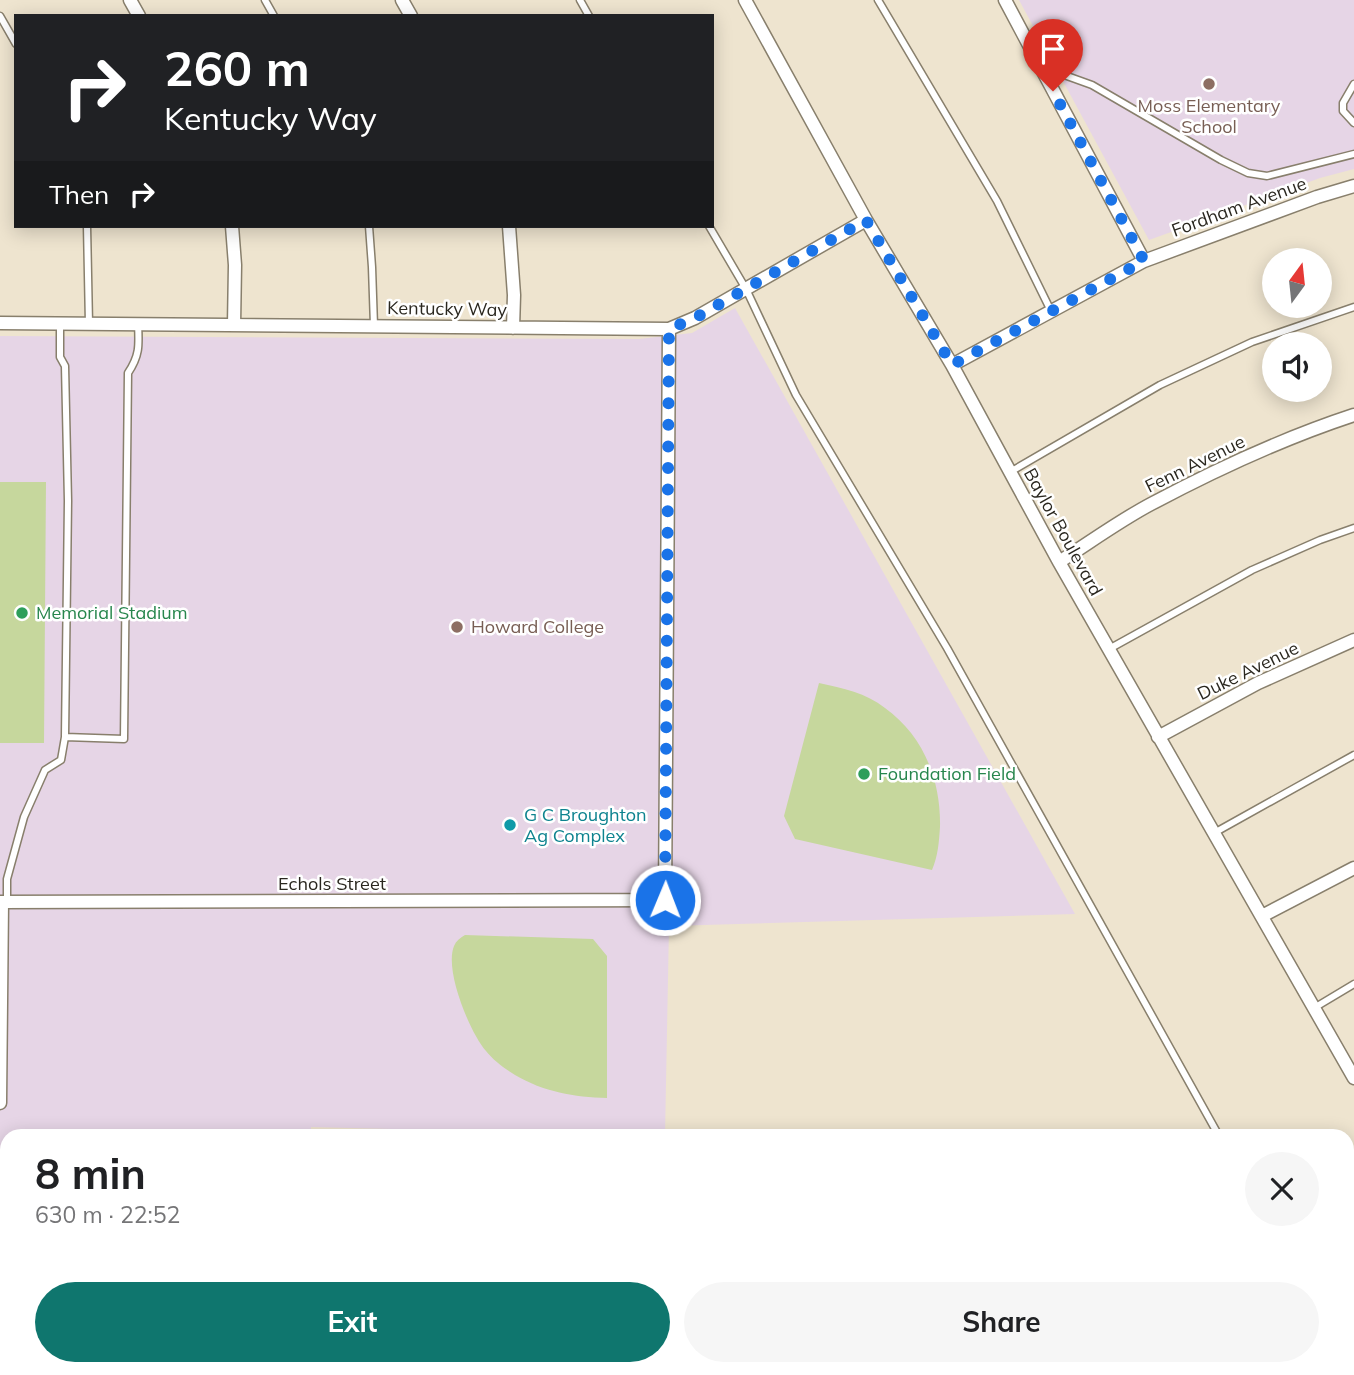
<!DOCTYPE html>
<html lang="en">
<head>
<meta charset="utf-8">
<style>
	:root { --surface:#fff; --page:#f6f6f6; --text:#202124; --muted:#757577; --accent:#0f766e }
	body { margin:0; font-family:Mulish,sans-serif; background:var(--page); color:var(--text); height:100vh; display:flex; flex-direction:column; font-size:26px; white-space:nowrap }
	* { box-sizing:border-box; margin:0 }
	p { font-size:23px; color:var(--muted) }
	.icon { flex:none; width:38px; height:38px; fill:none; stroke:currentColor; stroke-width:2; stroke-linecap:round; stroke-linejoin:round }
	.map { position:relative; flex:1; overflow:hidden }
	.panel { position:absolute; left:0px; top:1129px; width:1354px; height:247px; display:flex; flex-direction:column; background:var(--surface); border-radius:21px 21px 0 0; box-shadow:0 4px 18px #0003 }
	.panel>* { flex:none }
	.top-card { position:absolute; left:14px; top:14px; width:700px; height:214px; border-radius:0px; box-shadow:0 4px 18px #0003; background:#202124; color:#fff; overflow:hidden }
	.needle { width:46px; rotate:15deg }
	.buttons { position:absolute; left:1262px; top:248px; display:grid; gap:14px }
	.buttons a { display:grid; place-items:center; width:70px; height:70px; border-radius:50%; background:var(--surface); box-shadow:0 4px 18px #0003; font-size:35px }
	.pin { position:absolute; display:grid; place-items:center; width:60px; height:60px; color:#fff; margin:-72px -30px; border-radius:50% 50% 50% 0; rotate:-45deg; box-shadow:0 0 7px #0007 }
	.pin .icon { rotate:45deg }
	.me { position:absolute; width:77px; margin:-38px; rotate:1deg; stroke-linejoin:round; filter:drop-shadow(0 0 5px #0008) }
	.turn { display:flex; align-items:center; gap:24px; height:147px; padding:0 35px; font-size:32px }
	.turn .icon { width:91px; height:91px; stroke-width:2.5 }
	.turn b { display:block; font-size:49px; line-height:60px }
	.then { display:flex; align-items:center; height:66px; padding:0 35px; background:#0003; gap:14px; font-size:26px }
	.round { display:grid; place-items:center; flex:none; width:74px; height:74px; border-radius:37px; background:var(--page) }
	.head { display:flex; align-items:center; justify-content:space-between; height:119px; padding:0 35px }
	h1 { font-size:42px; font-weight:700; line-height:52px }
	.cta { display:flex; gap:14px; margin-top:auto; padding:14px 35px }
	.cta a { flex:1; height:80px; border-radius:42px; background:var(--accent); color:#fff; font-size:28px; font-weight:700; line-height:80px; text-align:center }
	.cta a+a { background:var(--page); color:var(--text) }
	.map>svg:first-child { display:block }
	.education { fill:#e6d5e6 }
	.green { fill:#c6d79d }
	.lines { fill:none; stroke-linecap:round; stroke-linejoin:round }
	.lane-casing { stroke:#887f6c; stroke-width:9 }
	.street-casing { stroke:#887f6c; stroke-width:15 }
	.lane { stroke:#fff; stroke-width:6 }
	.street { stroke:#fff; stroke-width:12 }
	.route { stroke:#1a73e8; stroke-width:12; stroke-dasharray:0 21.6 }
	.education-dot { fill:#8d6e63; stroke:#fff; stroke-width:2.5 }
	.leisure-dot { fill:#2e9e5b; stroke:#fff; stroke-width:2.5 }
	.culture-dot { fill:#0f9aa8; stroke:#fff; stroke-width:2.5 }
	.labels { text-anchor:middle; stroke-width:5; stroke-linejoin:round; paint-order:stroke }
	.education-label { font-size:18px; fill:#785e54; stroke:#fff }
	.street-label { font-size:18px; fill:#2a271f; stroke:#fff }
	.leisure-label { font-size:18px; fill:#27864d; stroke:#fff; text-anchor:start }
	.culture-label { font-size:18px; fill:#0d838f; stroke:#fff; text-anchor:start }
</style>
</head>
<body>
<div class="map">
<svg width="1354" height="1375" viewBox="0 0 1354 1375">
	<rect width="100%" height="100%" fill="#eee4cf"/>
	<path class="education" d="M1019 0H1354V169L1320 178 1149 240Z
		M735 308 1075 914 669 926 665 1136 311 1127V1136H7V1368H316V1375H0V336L639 339 692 333Z"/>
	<path class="green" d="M0 482H46L44 743H0Z
		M819 683C843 688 866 693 885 708 924 736 941 781 940 827 939 842 938 856 932 870L795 839 784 816Z
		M465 935 593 939 607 956V1098C574 1097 544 1092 515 1075 505 1069 493 1060 486 1051 470 1033 444 970 454 946 456 941 460 938 465 935Z"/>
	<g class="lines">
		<g class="lane-casing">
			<path id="lane" d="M265 0 274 16
				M580 0 589 16
				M878 0 997 201 1051 311
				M0 16 16 44
				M1042 67 1092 85 1221 160 1248 173 1267 176 1354 154
				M1354 84 1343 103V111L1354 123
				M87 226 89 324
				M369 226 372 267 374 326
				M709 226 746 289 796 395 947 648 1219 1136
				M1010 472 1160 385 1252 342 1354 307
				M1109 649 1252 570 1320 540 1354 528
				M65 737 124 739 128 373C140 355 139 345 138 324
				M1214 833 1354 755
				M7 902V879L24 817 45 770 61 760 65 737 68 501 65 366 60 357V324
				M1314 1008 1354 984
				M1348 1361 1354 1373"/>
		</g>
		<g class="street-casing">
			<path id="street" d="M130 0 139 16
				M402 0 411 16
				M745 0 866 220 952 365 1059 562 1354 1078
				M1005 0 1144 261
				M232 226 235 265 234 325
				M509 226 514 295 513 328
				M0 323 669 329 695 318 866 220
				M952 365 1144 261 1317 197 1354 186
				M1059 562C1089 543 1119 521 1151 504 1215 470 1284 438 1354 415
				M1158 737 1258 683 1354 640
				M0 902 665 900 669 329
				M1262 916 1354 868
				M0 1103 2 902"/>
		</g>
		<use href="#lane" class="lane"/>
		<use href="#street" class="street"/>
	</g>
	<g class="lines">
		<path class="route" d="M665 900 669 329 695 318 866 220 952 365 1144 261 1053 91"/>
	</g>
	<g class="education-dot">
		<circle cx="1209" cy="84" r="7"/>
		<circle cx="457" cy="627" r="7"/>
	</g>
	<g class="leisure-dot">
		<circle cx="22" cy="613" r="7"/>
		<circle cx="864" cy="774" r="7"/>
	</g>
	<circle class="culture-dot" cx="510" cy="825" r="7"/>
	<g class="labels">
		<g class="education-label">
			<text x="1209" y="112">Moss Elementary<tspan x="1209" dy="21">School</tspan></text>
			<text x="471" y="633" text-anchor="start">Howard College</text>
		</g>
		<g class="street-label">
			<text transform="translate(1239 207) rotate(-20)" y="6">Fordham Avenue</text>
			<text transform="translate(447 309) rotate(1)" y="6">Kentucky Way</text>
			<text transform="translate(1195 464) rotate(-26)" y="6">Fenn Avenue</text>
			<text transform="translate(1063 532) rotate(61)" y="6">Baylor Boulevard</text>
			<text transform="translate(1248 671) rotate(-26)" y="6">Duke Avenue</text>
			<text x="332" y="890">Echols Street</text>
		</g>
		<g class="leisure-label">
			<text x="36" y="619">Memorial Stadium</text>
			<text x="878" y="780">Foundation Field</text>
		</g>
		<g class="culture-label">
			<text x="524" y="821">G C Broughton<tspan x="524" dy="21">Ag Complex</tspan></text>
		</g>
	</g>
</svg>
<div class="buttons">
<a><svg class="needle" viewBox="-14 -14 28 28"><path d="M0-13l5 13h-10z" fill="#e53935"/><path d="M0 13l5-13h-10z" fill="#757577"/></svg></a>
<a><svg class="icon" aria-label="sound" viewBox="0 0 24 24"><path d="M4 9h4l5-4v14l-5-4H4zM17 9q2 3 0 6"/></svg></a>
</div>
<div class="pin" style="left:1053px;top:91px;background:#d93025"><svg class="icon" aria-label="arrive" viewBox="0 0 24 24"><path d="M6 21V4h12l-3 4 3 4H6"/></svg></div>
<svg class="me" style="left:665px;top:900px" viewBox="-20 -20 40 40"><circle r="17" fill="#1a73e8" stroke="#fff" stroke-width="3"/><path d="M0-11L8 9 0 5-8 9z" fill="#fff"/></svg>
<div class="top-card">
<div class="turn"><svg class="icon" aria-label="right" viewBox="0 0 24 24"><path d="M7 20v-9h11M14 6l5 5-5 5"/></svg><div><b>260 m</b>Kentucky Way</div></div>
<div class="then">Then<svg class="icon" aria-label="right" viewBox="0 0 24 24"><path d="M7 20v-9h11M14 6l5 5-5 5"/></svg></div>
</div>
<section class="panel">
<div class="head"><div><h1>8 min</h1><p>630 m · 22:52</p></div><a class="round"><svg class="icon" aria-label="close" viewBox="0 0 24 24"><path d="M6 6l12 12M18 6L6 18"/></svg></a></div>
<div class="cta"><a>Exit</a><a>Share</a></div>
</section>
</div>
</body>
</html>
